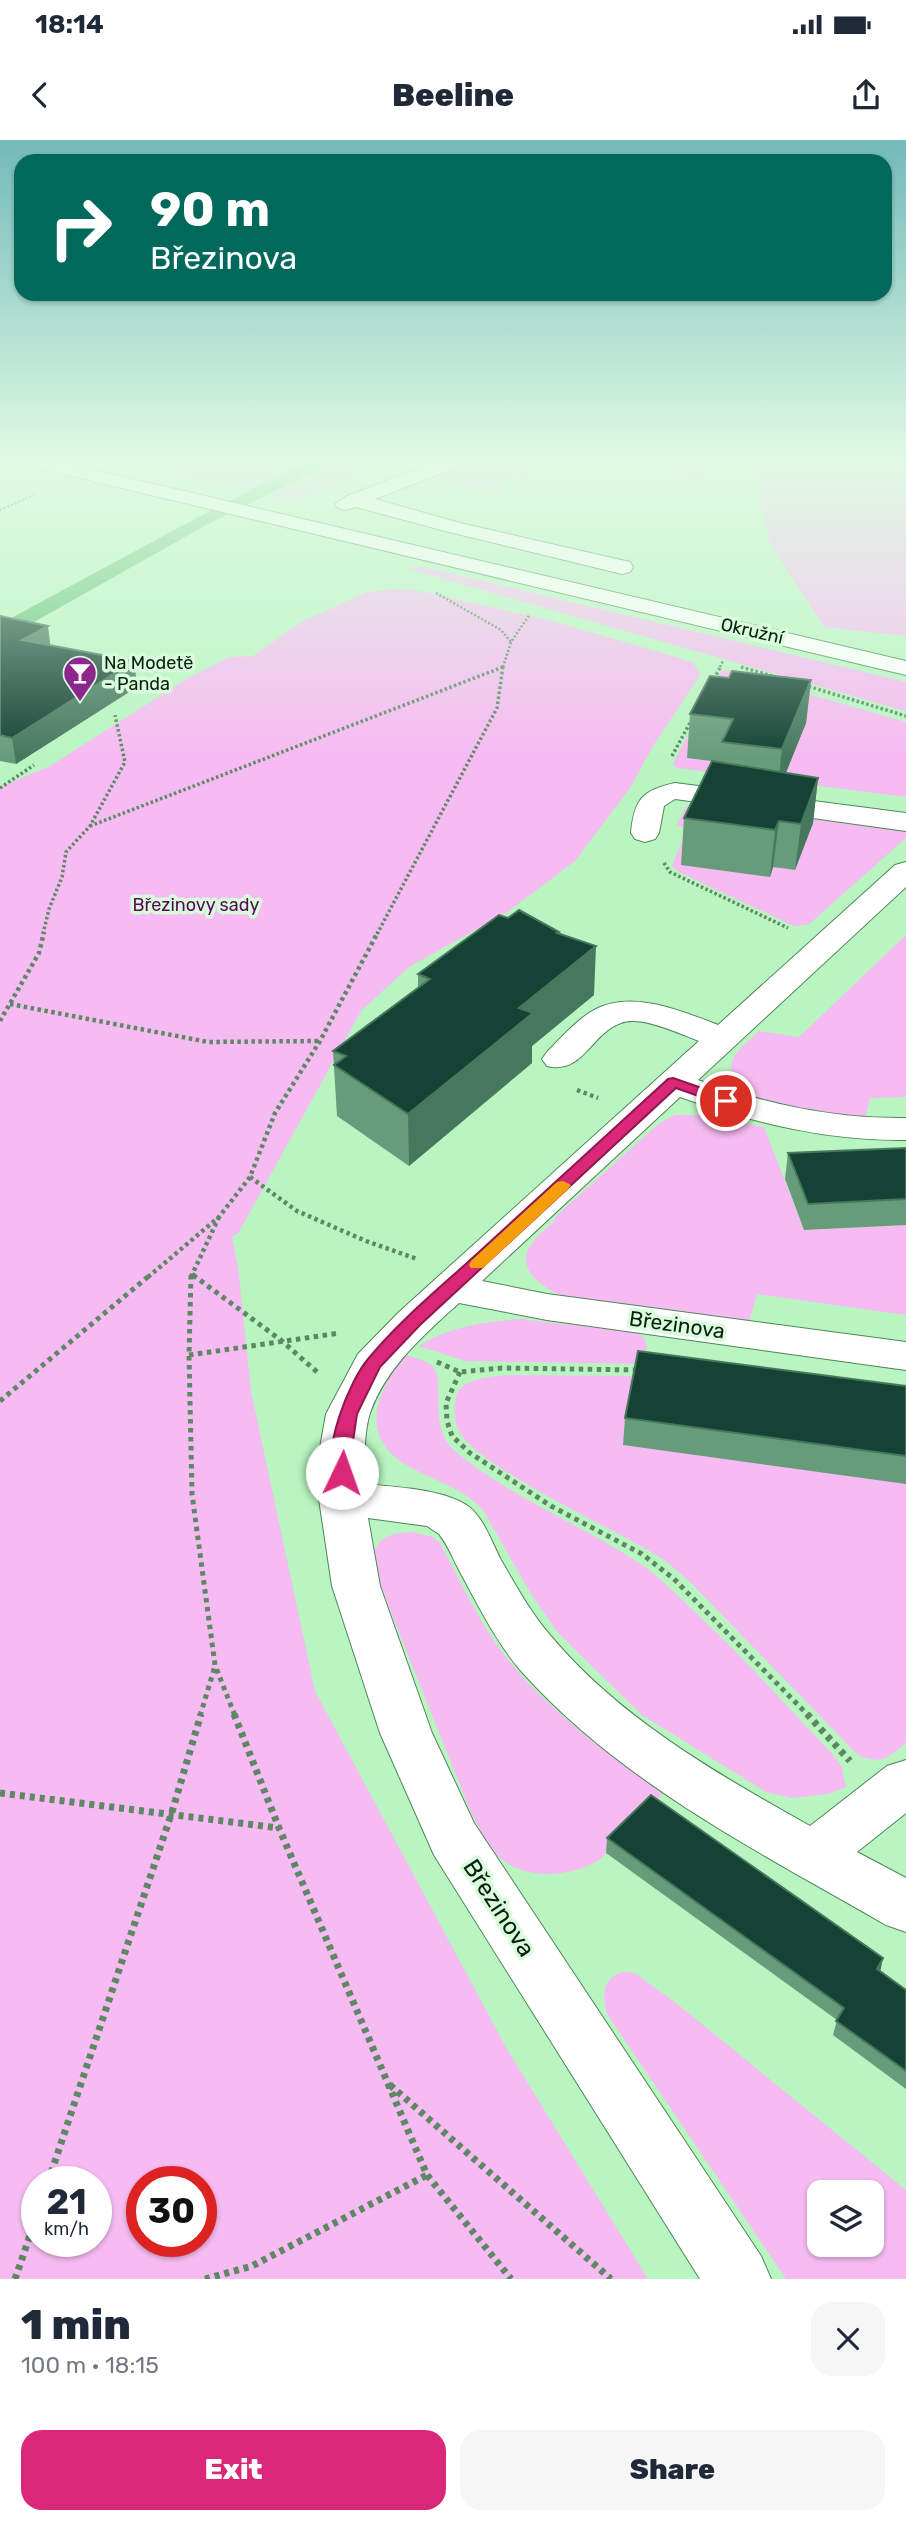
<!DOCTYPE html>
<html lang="en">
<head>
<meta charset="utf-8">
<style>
	:root { --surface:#fff; --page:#f6f6f7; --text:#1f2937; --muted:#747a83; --accent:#db2777 }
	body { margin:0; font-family:Rubik,sans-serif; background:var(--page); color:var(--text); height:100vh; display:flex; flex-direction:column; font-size:26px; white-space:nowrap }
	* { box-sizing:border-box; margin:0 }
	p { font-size:23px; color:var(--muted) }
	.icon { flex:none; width:38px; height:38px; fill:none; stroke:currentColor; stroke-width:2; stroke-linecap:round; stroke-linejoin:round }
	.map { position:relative; height:2139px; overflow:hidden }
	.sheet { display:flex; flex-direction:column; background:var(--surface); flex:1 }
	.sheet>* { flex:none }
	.guide { position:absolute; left:14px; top:14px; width:878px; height:147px; border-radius:21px; box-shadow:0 2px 5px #0004; background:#00695c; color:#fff; overflow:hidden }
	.fabs { position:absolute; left:807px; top:2040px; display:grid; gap:14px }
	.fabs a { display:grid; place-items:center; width:77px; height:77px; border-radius:14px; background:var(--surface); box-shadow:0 2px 5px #0004; font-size:35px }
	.speed { position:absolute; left:21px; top:2026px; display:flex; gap:14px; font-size:35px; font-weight:700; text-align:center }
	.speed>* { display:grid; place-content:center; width:91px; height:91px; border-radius:50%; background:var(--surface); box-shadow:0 2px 5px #0004; line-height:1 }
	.speed small { font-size:18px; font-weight:400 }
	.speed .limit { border:10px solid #d22; background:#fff; color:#111 }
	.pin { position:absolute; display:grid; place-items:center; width:60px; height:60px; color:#fff; margin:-30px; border:4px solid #fff; border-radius:50%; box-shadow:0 2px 7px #0007 }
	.me { position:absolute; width:77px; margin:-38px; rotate:3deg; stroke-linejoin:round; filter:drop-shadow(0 0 5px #0008) }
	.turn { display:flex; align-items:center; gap:24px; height:147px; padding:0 21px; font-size:32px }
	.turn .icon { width:91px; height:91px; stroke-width:2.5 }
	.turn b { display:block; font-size:49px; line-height:60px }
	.round { display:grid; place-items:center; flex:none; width:74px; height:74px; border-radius:21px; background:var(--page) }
	.summary { display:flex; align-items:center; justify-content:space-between; height:119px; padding:0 21px }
	h1 { font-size:42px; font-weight:800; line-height:52px }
	.cta { display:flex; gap:14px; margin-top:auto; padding:14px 21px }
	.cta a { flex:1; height:80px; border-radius:21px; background:var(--accent); color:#fff; font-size:28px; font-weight:800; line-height:80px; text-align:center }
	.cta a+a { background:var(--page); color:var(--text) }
	.status { display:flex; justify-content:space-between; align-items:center; height:49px; padding:0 35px; background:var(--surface); direction:ltr }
	.status svg { height:19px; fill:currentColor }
	header { display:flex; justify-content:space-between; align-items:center; height:91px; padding:0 21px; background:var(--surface); font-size:32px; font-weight:800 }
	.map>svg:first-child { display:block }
	.green { fill:#f6bbf2; fill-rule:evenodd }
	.water { fill:#63c476 }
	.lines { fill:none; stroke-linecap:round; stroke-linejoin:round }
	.minor-casing { stroke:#4e8758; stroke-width:2 }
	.path-far4 { stroke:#5e8764; stroke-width:2.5; stroke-dasharray:2 2; stroke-linecap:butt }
	.path-far3 { stroke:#5e8764; stroke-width:3.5; stroke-dasharray:2.5 2.5; stroke-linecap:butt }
	.path-far2 { stroke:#5e8764; stroke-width:4.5; stroke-dasharray:3.5 3.5; stroke-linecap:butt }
	.path-far1 { stroke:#5e8764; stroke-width:5; stroke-dasharray:4.5 4.5; stroke-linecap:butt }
	.path { stroke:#5e8764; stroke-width:7; stroke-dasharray:5 5; stroke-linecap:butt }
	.minor { fill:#fff; fill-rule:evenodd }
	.wall { fill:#679c7a }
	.shaded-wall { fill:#46785e }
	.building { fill:#154234; stroke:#46785e; stroke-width:2 }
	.route { fill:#db2777; stroke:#8e194d; stroke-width:2 }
	.slow { fill:#f59e0b }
	.labels { text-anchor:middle; stroke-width:7; stroke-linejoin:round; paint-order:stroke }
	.far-street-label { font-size:18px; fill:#08200d; stroke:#d8fcdc }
	.far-poi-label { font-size:18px; fill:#08200d; stroke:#d8fcdc; text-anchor:start }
	.far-park-label { font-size:18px; fill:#570956; stroke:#d8fcdc }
	.street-label { font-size:21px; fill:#08200d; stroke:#d8fcdc }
	.near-street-label { font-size:24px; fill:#08200d; stroke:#d8fcdc }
</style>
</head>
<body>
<div class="status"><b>18:14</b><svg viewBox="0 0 49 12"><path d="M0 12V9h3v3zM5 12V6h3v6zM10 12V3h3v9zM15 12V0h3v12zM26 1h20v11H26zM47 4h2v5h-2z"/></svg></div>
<header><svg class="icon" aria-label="back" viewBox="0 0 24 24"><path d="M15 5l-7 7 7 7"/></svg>Beeline<svg class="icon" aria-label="share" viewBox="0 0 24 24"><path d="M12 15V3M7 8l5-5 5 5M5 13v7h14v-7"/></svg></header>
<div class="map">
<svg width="906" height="2139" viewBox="0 0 906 2139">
	<rect width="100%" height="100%" fill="#b9f5c1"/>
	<path class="green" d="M140 319H318L287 331 256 352 132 325Z
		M348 319H405L332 344 339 347 292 360 269 355Z
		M477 319H906V496L824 487 770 404 750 320 700 340 584 319 554 321 532 331 534 338 508 337 498 355 459 347 426 336Z
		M415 427H425L906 542V571L408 429Z
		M396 449 421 451 552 481 693 522 700 535 653 606 630 648 575 721 506 773 409 827 361 871 239 1092 232 1097 238 1127 251 1251 315 1551 507 1909 648 2139H0V647L50 626 188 538 229 517 253 516 301 482 367 452ZM37 2042H96V2102H37ZM142 2042H201V2102H142Z
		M726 530 906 582V657L677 628 673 624 721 531Z
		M695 662 906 690V698L808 785 794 786 679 732 672 726 685 693 773 727 795 730 698 689 676 686 686 667Z
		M906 795V957L870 958 865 979C833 975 799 975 768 967 750 962 724 940 733 919 738 908 750 900 759 891L799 897Z
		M675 975H702L764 987 804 1090 906 1085V1175L757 1154 748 1185 572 1161C553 1152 515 1135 529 1108 535 1097 547 1088 556 1079L554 1078 658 984Z
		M520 1179 635 1192C651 1199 647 1209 644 1224L465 1221 419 1206C449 1186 486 1182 520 1179Z
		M407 1215C414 1218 425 1220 431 1225 449 1240 424 1286 457 1313 514 1359 582 1385 642 1425 661 1438 677 1455 694 1471 743 1517 788 1567 834 1616L842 1627 846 1647 828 1654 792 1658 766 1652 642 1575 558 1493 531 1454 483 1370C462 1347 434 1341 408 1326 358 1298 375 1250 407 1215Z
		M510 1235 640 1236 906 1344V1603C886 1619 884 1624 859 1616L691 1443C679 1432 667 1421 653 1413 614 1389 476 1326 459 1291 455 1284 454 1272 455 1264 455 1237 490 1237 510 1235Z
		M412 1392 433 1397 440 1403C456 1433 471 1465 489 1493 531 1559 600 1609 664 1651L650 1671 598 1721C569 1737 525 1741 499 1717 487 1705 480 1689 472 1675L372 1425C372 1400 389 1392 412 1392Z
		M625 1832 635 1833 676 1863 906 2050V2139H786L607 1874C602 1857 602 1835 625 1832ZM819 2053H872V2105H819Z"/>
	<path class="water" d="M318 319H340L208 384 2 500 0 484 191 381 287 331Z"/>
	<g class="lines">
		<g class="minor-casing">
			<path id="minor" d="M15 319H48L906 521V535L25 325Z
				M444 319H470L467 323 375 359 460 383 630 422 633 427 630 432 622 434 449 392 356 367 345 370 338 368 335 364 347 356Z
				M675 643 906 673V691L675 659 664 666 659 693 655 699 645 702 635 699 631 693C634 660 642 650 675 643Z
				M906 722V747L698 940C767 964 833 979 906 978V1000C827 1001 754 983 680 957L482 1141 547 1154 906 1202V1230L547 1180 459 1163C424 1195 386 1227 370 1273 363 1296 365 1321 365 1344 395 1347 443 1349 468 1366 484 1378 492 1403 501 1420 516 1446 531 1473 550 1495 619 1578 717 1634 810 1686L887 1626 906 1620V1673L857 1712 906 1738V1792L886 1785C758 1711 621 1643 521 1531 496 1502 478 1465 460 1432 453 1419 448 1405 439 1394L427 1386 368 1378 380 1446 432 1593 474 1683 761 2116 771 2139H700L434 1715 380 1593 332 1446 319 1359 320 1308 326 1274 358 1214 399 1172 699 901C680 894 641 875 621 883 591 893 583 935 547 926L542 919 547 912C562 897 578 878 596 869 633 850 682 871 718 885L895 725Z"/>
		</g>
		<path class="path-far4" d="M0 370 34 355
			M436 453 501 490 511 502
			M503 527 511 502 530 474
			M720 527 723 521"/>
		<path class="path-far3" d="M741 527 776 537
			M714 539 721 526
			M804 545 906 576
			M672 616 691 581
			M0 648 34 625
			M90 686 503 527
			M664 723 670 732 788 788
			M43 794 49 769 62 737 66 712 90 686 125 622 115 575
			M377 794 497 568 503 526"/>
		<path class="path-far2" d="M10 864 208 902 320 901
			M0 881 39 813 44 792
			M577 950 598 958
			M250 1037 297 1071 366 1101 417 1119
			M192 1134 196 1137
			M148 1137 219 1077 250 1037 275 973 320 901 378 792
			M191 1137 219 1077"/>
		<path class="path-far1" d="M191 1135 189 1215 192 1354 215 1525 235 1576
			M193 1135 282 1201 317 1232
			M189 1215 340 1193
			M437 1222 460 1232 502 1228 639 1230
			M460 1232 446 1263 447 1281 452 1296 470 1313 551 1366 642 1414 674 1439 809 1576
			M0 1261 150 1135
			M200 1576 215 1526"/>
		<path class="path" d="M234 1574 279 1688 427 2035 511 2139
			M807 1574 850 1621
			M0 1653 279 1688
			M390 1945 611 2139
			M48 2042 172 1672 201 1574
			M15 2139 37 2075
			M205 2139 252 2126 427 2035"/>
		<use href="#minor" class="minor"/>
	</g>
	<path class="wall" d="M0 476 50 505 134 521 137 547 16 624 0 621Z
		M729 538 811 540 806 583 786 633 818 638 813 683 795 730 773 727 770 737 681 725 684 678 720 622 687 618 690 574Z
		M508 778 559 792V794L594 855 532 906V923L409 1026 337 976 333 911 418 848V834Z
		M906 1008V1085L804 1090 785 1039 788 1013Z
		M906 1246V1344L623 1305 625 1278Z
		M607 1698 880 1831 906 1850V1949L833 1895 837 1880 606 1713Z"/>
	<path class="shaded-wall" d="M48 486 51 510 22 500Z
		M134 521 137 547 16 624 12 598Z
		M811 540 806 583 777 654 782 609Z
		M818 638 813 683 795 730 801 684Z
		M779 681 773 727 770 737 775 690Z
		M559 792 557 837 596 806 594 855 532 906V923L409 1026 408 974 519 868 557 793Z
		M883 1818 880 1833 877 1829Z"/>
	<path class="building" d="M0 476 48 486 22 500 134 521 12 598 0 595Z
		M732 531 811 540 782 609 722 602 733 579 690 574 710 536 729 538Z
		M712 621 818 638 801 684 779 681 775 690 684 678Z
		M519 770 559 792 557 793 596 806 519 868 533 873 408 974 334 925 346 916 333 911 430 839 418 834 499 775 508 778Z
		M906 1008V1059L808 1064 788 1013Z
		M638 1211 906 1246V1316L625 1278Z
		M651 1655 883 1818 877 1829 906 1850V1931L836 1881 844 1868 607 1698Z"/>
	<linearGradient id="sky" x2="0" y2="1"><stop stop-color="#73baba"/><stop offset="0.52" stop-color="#e0fae3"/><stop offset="1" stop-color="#e0fae3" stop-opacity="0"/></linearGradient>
	<rect width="906" height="618" fill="url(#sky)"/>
	<path class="route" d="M673 938 731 958 733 961 726 966 676 948 420 1185 380 1227 357 1274 352 1308V1333L349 1338H336C320 1312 350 1240 368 1219 401 1179 442 1146 479 1112 542 1054 605 997 668 939Z"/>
	<path class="slow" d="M563 1041 571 1045 568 1049 483 1128H471L469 1125 471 1121 557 1042Z"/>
	<defs>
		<g id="bar-pin" transform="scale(1.75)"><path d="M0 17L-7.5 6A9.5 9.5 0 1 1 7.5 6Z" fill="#8e278d" stroke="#d8fcdc"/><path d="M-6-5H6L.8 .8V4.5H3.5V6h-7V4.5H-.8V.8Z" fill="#fff"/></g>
	</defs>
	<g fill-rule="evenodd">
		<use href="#bar-pin" x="80" y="533"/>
	</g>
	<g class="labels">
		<g class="far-street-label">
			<text transform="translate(752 491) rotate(13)" y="6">Okružní</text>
		</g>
		<g class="far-poi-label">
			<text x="104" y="529">Na Modetě<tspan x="104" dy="21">- Panda</tspan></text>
		</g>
		<g class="far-park-label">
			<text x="196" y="771">Březinovy sady</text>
		</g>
		<g class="street-label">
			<text transform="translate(677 1185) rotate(8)" y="7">Březinova</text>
		</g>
		<g class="near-street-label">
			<text transform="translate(499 1768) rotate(57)" y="8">Březinova</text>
		</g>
	</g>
</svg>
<div class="fabs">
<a><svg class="icon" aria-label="layers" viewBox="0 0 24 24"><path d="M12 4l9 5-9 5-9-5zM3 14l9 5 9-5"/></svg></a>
</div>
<div class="speed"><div>21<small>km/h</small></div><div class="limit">30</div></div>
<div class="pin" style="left:726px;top:961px;background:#d93025"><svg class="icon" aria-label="arrive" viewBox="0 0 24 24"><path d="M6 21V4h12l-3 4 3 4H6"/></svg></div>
<svg class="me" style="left:342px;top:1333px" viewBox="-20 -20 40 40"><circle r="19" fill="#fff"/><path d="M0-13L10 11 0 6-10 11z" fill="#db2777"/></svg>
<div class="guide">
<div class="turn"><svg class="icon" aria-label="right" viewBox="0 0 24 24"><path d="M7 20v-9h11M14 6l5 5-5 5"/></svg><div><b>90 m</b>Březinova</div></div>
</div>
</div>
<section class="sheet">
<div class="summary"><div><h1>1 min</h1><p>100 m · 18:15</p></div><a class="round"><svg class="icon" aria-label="close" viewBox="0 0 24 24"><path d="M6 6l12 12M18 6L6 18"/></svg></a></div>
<div class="cta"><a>Exit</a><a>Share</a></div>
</section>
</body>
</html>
